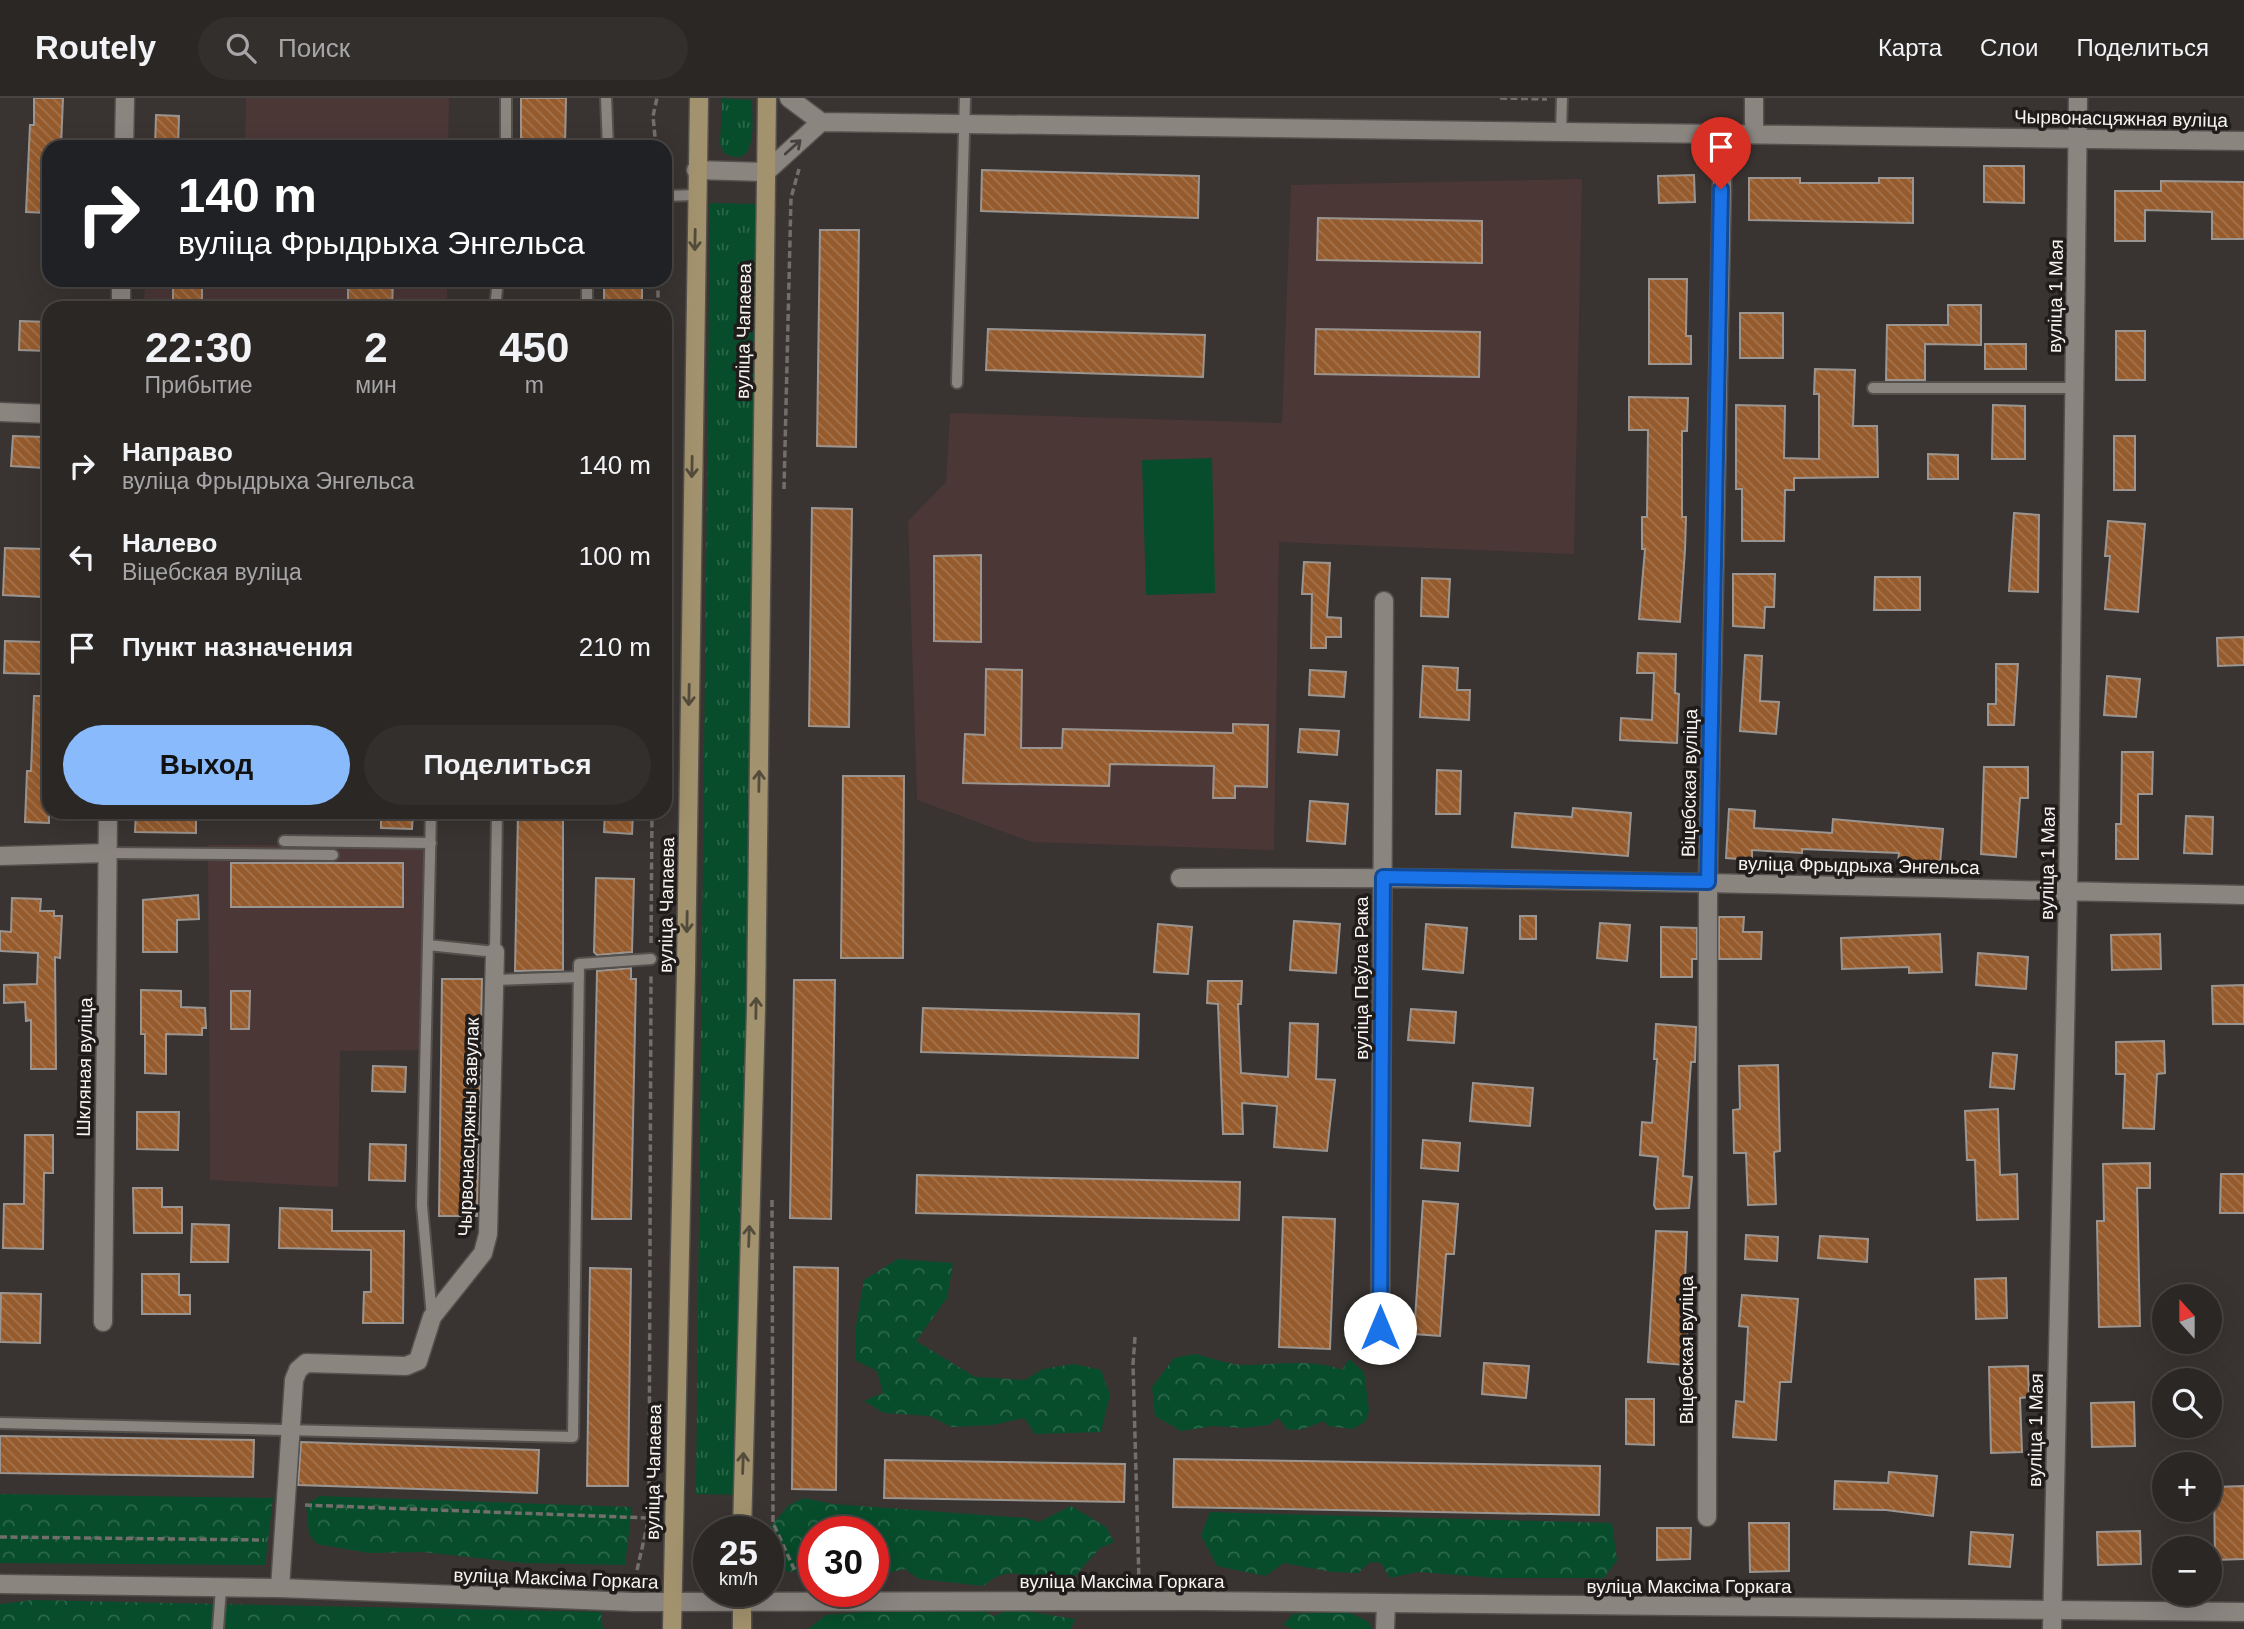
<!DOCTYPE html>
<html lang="ru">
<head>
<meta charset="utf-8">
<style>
	:root { --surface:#2b2725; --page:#332f2d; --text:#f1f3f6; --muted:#a6a5a7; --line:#474442; --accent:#89bafc }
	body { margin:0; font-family:Arial,sans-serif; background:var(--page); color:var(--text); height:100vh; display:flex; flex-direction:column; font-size:26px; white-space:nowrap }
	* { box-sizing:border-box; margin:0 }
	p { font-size:23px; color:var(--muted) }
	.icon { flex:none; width:38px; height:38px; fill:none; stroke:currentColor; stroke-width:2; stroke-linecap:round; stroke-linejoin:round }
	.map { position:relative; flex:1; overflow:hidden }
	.sheet { position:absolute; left:42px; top:203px; width:630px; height:518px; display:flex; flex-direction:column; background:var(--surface); border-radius:21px; box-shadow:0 7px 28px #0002,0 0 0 2px var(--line) }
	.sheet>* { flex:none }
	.hud { position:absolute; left:42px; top:42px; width:630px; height:147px; border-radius:21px; box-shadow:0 7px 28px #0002,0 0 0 2px var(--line); background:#202124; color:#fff; overflow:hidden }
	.needle { width:46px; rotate:339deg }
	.fabs { position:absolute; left:2152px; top:1186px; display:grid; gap:14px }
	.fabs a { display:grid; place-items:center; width:70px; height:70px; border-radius:50%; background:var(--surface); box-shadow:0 7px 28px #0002,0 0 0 2px var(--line); font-size:35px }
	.speed { position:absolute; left:693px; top:1418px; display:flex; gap:14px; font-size:35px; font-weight:700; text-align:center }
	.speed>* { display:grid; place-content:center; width:91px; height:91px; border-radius:50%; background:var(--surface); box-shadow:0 7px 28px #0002,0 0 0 2px var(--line); line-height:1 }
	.speed small { font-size:18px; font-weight:400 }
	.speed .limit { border:10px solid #d22; background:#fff; color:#111 }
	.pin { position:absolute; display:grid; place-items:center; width:60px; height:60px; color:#fff; margin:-72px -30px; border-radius:50% 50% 50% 0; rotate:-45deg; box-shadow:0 0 7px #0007 }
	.pin .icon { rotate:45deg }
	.me { position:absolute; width:77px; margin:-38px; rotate:0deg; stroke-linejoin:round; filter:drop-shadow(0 0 5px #0008) }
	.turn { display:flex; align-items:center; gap:24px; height:147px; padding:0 21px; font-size:32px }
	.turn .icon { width:91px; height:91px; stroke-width:2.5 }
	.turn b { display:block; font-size:49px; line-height:60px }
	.eta { display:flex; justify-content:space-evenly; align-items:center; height:119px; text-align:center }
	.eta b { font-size:42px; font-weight:700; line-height:49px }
	.cta { display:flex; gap:14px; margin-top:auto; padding:14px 21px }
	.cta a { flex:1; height:80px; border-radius:42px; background:var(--accent); color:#111; font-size:28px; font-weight:700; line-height:80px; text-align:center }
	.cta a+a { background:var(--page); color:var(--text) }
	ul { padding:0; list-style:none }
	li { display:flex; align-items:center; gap:21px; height:91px; padding:0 21px }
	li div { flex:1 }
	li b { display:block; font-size:26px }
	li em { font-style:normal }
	header { display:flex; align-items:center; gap:42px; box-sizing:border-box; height:98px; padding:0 35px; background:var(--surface); border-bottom:2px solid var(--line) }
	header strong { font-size:33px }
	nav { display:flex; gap:38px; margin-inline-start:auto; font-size:24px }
	.search { width:490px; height:63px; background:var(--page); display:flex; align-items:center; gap:18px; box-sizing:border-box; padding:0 24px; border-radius:38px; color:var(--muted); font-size:26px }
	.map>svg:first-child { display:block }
	.education { fill:#4c3737 }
	.grass { fill:url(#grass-tufts) }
	.forest { fill:url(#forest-crowns) }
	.park { fill:#074d2b }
	.building { fill:url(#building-back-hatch); stroke:#9b9591; stroke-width:2 }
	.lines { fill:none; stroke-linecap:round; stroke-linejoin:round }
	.service-casing { stroke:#54504c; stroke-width:14 }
	.minor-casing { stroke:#54504c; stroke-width:21 }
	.tertiary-casing { stroke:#54504c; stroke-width:21 }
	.secondary-casing { stroke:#54504c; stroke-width:21 }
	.path { stroke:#726e6b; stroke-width:3.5; stroke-dasharray:7 3.5; stroke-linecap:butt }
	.service { stroke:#8b8580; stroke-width:10 }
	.minor { stroke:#8b8580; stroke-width:18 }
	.tertiary { stroke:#8b8580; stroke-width:18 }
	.secondary { stroke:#a2926d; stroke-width:18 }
	.oneway { stroke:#45413e }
	.oneway2 { stroke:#534b3c }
	.route-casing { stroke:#114b97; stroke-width:18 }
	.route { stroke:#1a73e8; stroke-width:12 }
	.labels { text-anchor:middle; stroke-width:7; stroke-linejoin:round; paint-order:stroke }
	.street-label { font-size:19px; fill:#f7f4f1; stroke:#1f1c1b }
</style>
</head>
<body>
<header>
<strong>Routely</strong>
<div class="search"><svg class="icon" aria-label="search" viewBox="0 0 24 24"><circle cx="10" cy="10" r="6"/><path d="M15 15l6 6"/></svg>Поиск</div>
<nav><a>Карта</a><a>Слои</a><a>Поделиться</a></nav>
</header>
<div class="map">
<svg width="2244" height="1531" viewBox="0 0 2244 1531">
	<defs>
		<pattern id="grass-tufts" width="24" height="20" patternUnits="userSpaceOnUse" patternTransform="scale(1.75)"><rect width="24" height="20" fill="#074d2b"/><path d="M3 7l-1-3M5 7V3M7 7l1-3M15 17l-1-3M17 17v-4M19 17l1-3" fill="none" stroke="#2c674a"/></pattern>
		<pattern id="forest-crowns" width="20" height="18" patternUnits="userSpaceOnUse" patternTransform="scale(1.75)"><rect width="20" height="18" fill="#074d2b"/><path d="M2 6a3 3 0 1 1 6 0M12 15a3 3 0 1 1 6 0" fill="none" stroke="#2c674a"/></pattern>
		<pattern id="building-back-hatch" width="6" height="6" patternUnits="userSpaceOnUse" patternTransform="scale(1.75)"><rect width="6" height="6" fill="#955b2d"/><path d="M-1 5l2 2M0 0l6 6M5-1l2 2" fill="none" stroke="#a5734c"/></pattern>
	</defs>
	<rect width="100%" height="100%" fill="#393431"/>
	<path class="education" d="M246 0H449L448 49H245Z
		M1582 81 1574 456 1279 444 1274 752 1032 744 917 702 908 423 946 384 950 315 1282 325 1291 87Z
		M145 182H447V210H144Z
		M208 747H428L422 952 340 953 338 1089 210 1082Z"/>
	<path class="grass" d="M722 0 752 2C752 21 759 74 724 55L720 46Z
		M710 105 758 106 740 1397 696 1396Z"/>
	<path class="forest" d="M898 1161 953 1165 947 1200 916 1243 975 1279 1025 1282 1043 1271 1074 1266 1101 1272 1110 1297 1101 1334 1035 1336 1024 1320 993 1327 952 1329 929 1318 884 1315 864 1303 883 1295 877 1273 855 1262 856 1228 864 1182Z
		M1195 1256C1212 1260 1232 1268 1249 1267 1279 1266 1315 1261 1342 1272L1349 1261 1364 1274 1369 1313 1365 1324 1352 1331 1328 1328 1324 1323 1303 1331 1288 1332 1278 1320 1268 1327 1242 1330 1214 1328 1181 1333 1155 1318 1152 1289 1174 1260Z
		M0 1396 273 1400 265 1467 0 1465Z
		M320 1398 632 1409 625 1467 523 1465 423 1454 369 1455 317 1446 309 1436 306 1406Z
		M804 1400 833 1406 1026 1420 1039 1424 1071 1408 1106 1429 1114 1444 1100 1450 1072 1481 1045 1487C1025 1473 1000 1470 984 1488L919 1481 905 1471 873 1478V1433H814V1462C798 1477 786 1476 768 1467L767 1433 789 1407Z
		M1210 1414 1612 1425 1617 1462 1604 1480H1497L1417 1474 1390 1480 1381 1465 1370 1464 1358 1475 1332 1474 1284 1465 1265 1478 1217 1468 1201 1437Z
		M32 1502 601 1514 603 1531H0V1506Z
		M978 1509 993 1518 1013 1511 1075 1521 1071 1531H808L826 1517 916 1510 947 1514Z
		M1346 1513 1369 1524 1372 1531H1293L1283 1527 1293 1516Z"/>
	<path class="park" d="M1212 360 1215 495 1146 497 1142 362Z"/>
	<path class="building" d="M34 0H63L61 49H49V115L26 114 30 27H34Z
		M521 0H566L565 49H521Z
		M156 17 179 18 178 49H155Z
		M1984 68H2024V105L1984 104Z
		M982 72 1199 78 1198 120 981 113Z
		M1694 77 1695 104 1659 105 1658 78Z
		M1749 80H1800V85H1879V80H1913V125L1749 122Z
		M2161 83 2244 84V141H2212V114L2145 112V143H2115V93H2161Z
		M1318 120 1482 123V165L1317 162Z
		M820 132H859L856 349 817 348Z
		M1649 181H1687L1686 238H1691V266H1649Z
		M348 182H393L392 210H348Z
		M604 182H642V210H604Z
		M202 189V210H173V190Z
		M1948 207H1981V247L1925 246V282H1886L1887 227H1948Z
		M1740 215H1783V260H1740Z
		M20 223 49 224V253L19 252Z
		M988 231 1205 237 1203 279 986 272Z
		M1316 231 1480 234 1479 279 1315 276Z
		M2116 233H2145V282H2116Z
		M1985 246H2026V271H1985Z
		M1815 271 1855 272 1853 328H1877L1878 379 1794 380V392H1785L1784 443H1742V391H1736V307L1785 308 1784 360 1819 361V296H1814Z
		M1629 299 1688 300 1687 333H1682V419H1686L1685 452 1680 524 1639 521 1645 451H1642V419H1647L1648 332H1629Z
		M1993 307 2025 308V361H1992Z
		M13 338 45 339 44 370 11 368Z
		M2114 338H2135V392H2114Z
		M1928 356 1958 357V381H1928Z
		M812 410 852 411 849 629 809 628Z
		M2014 415 2039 417 2038 494 2009 493Z
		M2108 423 2145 426 2138 514 2105 511 2110 458H2105Z
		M5 450 44 451 43 499 3 497Z
		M981 457V544L934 543V458Z
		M1304 464 1330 465 1327 519 1341 520V539H1326V550H1311L1312 496H1302Z
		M1733 476H1775L1774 509H1765L1764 530 1733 528Z
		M1875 479H1920V512H1874Z
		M1422 480 1450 481 1448 519 1421 518Z
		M2244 539V567L2218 568 2217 540Z
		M5 543 43 544 42 576 4 575Z
		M1638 555 1676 556 1675 595 1679 596 1677 645 1620 642 1621 620 1652 622 1654 575H1637Z
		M1745 557 1762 558 1760 603 1779 604 1776 636 1740 633Z
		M1996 566H2018L2014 627H1988V606H1996Z
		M1423 568 1458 570 1457 592H1470L1469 622 1420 619Z
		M986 571 1022 572 1021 650H1062L1063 631 1233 635V626L1268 627 1267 689 1235 688V700H1213L1214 668 1110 666 1109 688 963 685 965 636 985 637Z
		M1310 572 1346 574 1344 599 1309 597Z
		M2107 578 2140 581 2136 619 2104 617Z
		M34 598H49V725L25 724 27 673H31Z
		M1300 631 1339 633 1337 657 1298 654Z
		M2122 654H2153L2152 696H2138V761H2116V726H2121Z
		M1984 669H2028V700H2020L2016 759 1981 756Z
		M1437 672 1461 673 1460 716H1436Z
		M843 678H904L903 860H841Z
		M1310 703 1348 706 1345 746 1307 743Z
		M1573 710 1631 715 1628 758 1512 749 1515 715 1572 719Z
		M1729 711 1755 713 1754 730 1832 735 1833 721 1943 731 1940 766 1898 763 1899 755 1802 751V755L1752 752V762L1726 760Z
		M136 714H196V735L135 734Z
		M381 714H413L412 731 381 730Z
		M518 714H563V872L515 873Z
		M605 714H633L632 736 604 734Z
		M2186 718 2213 719 2212 756 2184 755Z
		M231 765H403V809H231Z
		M596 780 634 781 632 854 597 857 594 854Z
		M198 797 199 821 177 822V854H143V802Z
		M12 800 41 801 40 813H54V818H62L60 860 55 859 56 971H31V922L26 923 25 904 4 905V887L37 886 38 855 0 853V833L11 834Z
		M1520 818H1536V841H1520Z
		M1719 819H1744L1743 834H1762L1761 861H1719Z
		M1294 823 1340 826 1336 875 1290 872Z
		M1600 825 1630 827 1627 863 1597 860Z
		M1158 826 1192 829 1188 876 1154 874Z
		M1426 826 1467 830 1463 875 1423 871Z
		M1661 829 1697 830V861H1692V879H1661Z
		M1940 836 1942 874 1909 875V869L1842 871 1841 840Z
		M2160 836 2161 871 2112 872 2111 837Z
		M1978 855 2028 859 2026 891 1976 887Z
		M631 870V881H636L631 1121H592L597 873Z
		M442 881H482L477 1118H439Z
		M794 882H835L831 1121 790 1120Z
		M1208 883H1242L1241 906H1238L1241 975 1288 979 1290 925 1318 926 1316 981 1335 982 1327 1053 1274 1049 1277 1008 1242 1005 1243 1036H1223L1218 906 1207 905Z
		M2244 887V926H2213L2212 888Z
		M141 892 181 893V909L205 910 206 930H202V937L166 936V976L145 975V936H141Z
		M231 893H250L249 931H231Z
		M923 910 1139 916 1138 960 921 954Z
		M1411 911 1456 914 1454 945 1408 942Z
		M1656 926 1696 929 1695 964H1691L1683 1078 1692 1079 1689 1110 1656 1111 1654 1107 1658 1059 1640 1057 1642 1024 1652 1025 1657 961H1654Z
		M2164 943 2165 975 2157 976 2154 1031 2123 1030 2125 976H2116V944Z
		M1993 955 2017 957 2014 991 1990 989Z
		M1778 967 1780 1053 1774 1054 1776 1106 1748 1107 1746 1055H1734L1733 1012 1740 1011 1739 968Z
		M373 968 406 969 405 994 372 993Z
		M1473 985 1533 990 1530 1028 1470 1023Z
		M1998 1011 2000 1077 2017 1076 2018 1121 1977 1122 1975 1062H1967L1965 1013Z
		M137 1014H179L178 1052 137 1051Z
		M25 1037H53V1075H44L43 1151 3 1150 4 1106H24Z
		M1423 1042 1460 1045 1458 1073 1421 1070Z
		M370 1046 406 1047 405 1083 369 1082Z
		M2150 1065V1090H2137L2140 1228 2099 1229 2097 1123H2104L2103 1066Z
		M2221 1076H2244V1115H2220Z
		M917 1077 1240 1084 1239 1122 916 1115Z
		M133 1090H162V1109H182V1135H134Z
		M1423 1103 1458 1106 1454 1156H1446L1440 1238 1414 1236Z
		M280 1110 332 1112V1133H404L403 1225H363L364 1194H371V1152L279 1150Z
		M1283 1119 1335 1121 1330 1251 1279 1249Z
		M192 1126 229 1127 228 1164H191Z
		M1656 1133 1687 1134 1685 1183H1691L1685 1267 1648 1264Z
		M1746 1137 1778 1139 1777 1163 1745 1161Z
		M1820 1138 1868 1141 1867 1164 1818 1160Z
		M794 1169 838 1170 836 1392 792 1391Z
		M590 1170 631 1171 628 1388H587Z
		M142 1176H179V1197H190V1216H142Z
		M2006 1180 2007 1220 1976 1221 1975 1181Z
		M1 1195 41 1196 40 1245 0 1244Z
		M1742 1197 1798 1201 1791 1284H1780L1776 1342 1733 1339 1736 1303 1744 1304 1748 1229 1739 1228Z
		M1484 1265 1529 1268 1526 1300 1482 1296Z
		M2028 1268 2029 1299 2020 1300 2022 1354 1991 1355 1989 1269Z
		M1626 1301H1654V1347L1626 1346Z
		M2134 1304 2135 1348 2092 1349 2091 1305Z
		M0 1338 254 1342 253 1379 0 1375Z
		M301 1344 539 1352 537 1395 298 1387Z
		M1174 1361 1600 1368 1599 1417 1173 1409Z
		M885 1362 1125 1366 1124 1404 884 1400Z
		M1889 1374 1937 1378 1933 1418 1886 1412 1834 1411 1835 1383 1888 1385Z
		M2244 1388V1461L2215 1462 2214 1389Z
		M1749 1425H1789V1473L1750 1474Z
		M1657 1430H1691L1690 1461 1657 1462Z
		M2140 1433 2141 1466 2098 1467 2097 1434Z
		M1971 1434 2013 1437 2010 1469 1969 1466Z"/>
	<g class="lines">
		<g class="service-casing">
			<path id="service" d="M506 0V49
				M606 0 608 49
				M1561 33 1562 0
				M665 98 695 97
				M495 210 498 182
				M587 210V182
				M957 285 965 0
				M1873 290H2074
				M431 714 422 1107 432 1219
				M284 743 431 745
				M107 755 333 757
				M428 847 495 854 497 714
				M494 882 579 879
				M0 1325 573 1339 579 866 651 861
				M218 1531 221 1489"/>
		</g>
		<g class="minor-casing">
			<path id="minor" d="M789 0 821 24
				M1754 0V36
				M821 24 2244 43
				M124 49 125 0
				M696 72 766 74 821 24
				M121 210V182
				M0 314 49 316
				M0 758 107 755
				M1180 780C1535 778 1889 790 2244 797
				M103 1224 108 714
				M1380 1256 1384 503
				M1707 1419 1708 784 1723 35
				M280 1490 294 1282 298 1272 306 1265 406 1268 418 1263 432 1219 483 1155 488 1136 495 854
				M1385 1531 1386 1507
				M2052 1531 2068 793 2078 0"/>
		</g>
		<g class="tertiary-casing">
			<path id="tertiary" d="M0 1486 280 1490 634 1504 1198 1503 2244 1514"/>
		</g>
		<g class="secondary-casing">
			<path id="secondary" d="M742 1433 756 911 767 0
				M672 1531 686 871 699 0
				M742 1531V1493"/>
		</g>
		<path class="path" d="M1500 0 1547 1
			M656 49 653 18 657 0
			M658 210V182
			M784 391 791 100 799 71
			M651 845 652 714
			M772 1102 773 1425 795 1473
			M1135 1239 1133 1266 1139 1484
			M305 1407 649 1420
			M0 1439 264 1442
			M637 1472 649 1420 651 877"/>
		<use href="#service" class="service"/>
		<use href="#minor" class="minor"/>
		<use href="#tertiary" class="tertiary"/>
		<use href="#secondary" class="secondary"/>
	</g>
	<defs><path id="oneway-shaft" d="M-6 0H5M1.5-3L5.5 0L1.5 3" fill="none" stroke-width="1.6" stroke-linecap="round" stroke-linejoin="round" transform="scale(1.75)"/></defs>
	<use class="oneway" href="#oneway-shaft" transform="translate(793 49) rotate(-42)"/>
	<g class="oneway2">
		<use href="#oneway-shaft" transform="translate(695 142) rotate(91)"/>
		<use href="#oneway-shaft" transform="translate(692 369) rotate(91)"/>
		<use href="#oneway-shaft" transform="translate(689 597) rotate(91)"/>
		<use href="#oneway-shaft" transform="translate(759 683) rotate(-89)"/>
		<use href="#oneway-shaft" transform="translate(687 824) rotate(91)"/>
		<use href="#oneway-shaft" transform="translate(756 910) rotate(-89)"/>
		<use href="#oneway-shaft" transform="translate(749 1138) rotate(-88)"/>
		<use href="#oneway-shaft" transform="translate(743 1365) rotate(-88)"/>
	</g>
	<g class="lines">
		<g class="route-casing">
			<path id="route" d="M1380 1230 1383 779 1708 784 1721 91"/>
		</g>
		<use href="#route" class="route"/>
	</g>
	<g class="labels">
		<g class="street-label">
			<text transform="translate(2121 20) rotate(1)" y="7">Чырвонасцяжная вуліца</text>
			<text transform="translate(2055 198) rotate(-89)" y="7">вуліца 1 Мая</text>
			<text transform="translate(743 233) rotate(-89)" y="7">вуліца Чапаева</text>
			<text transform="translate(1689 685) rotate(-89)" y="7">Віцебская вуліца</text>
			<text transform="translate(2047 765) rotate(-89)" y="7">вуліца 1 Мая</text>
			<text transform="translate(1859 767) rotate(1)" y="7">вуліца Фрыдрыха Энгельса</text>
			<text transform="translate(666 807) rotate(-89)" y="7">вуліца Чапаева</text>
			<text transform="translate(1361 880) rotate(-90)" y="7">вуліца Паўла Рака</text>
			<text transform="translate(84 969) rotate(-89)" y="7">Шкляная вуліца</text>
			<text transform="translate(468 1029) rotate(-88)" y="7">Чырвонасцяжны завулак</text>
			<text transform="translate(1686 1252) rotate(-90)" y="7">Віцебская вуліца</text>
			<text transform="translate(2035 1332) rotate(-89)" y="7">вуліца 1 Мая</text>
			<text transform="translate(653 1374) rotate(-89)" y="7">вуліца Чапаева</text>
			<text transform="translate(556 1480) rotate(2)" y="7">вуліца Максіма Горкага</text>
			<text x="1122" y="1490">вуліца Максіма Горкага</text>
			<text x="1689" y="1495">вуліца Максіма Горкага</text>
		</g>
	</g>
</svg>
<div class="fabs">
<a><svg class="needle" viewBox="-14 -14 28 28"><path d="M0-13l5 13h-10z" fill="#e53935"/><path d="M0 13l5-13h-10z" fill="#a6a5a7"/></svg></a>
<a><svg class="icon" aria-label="search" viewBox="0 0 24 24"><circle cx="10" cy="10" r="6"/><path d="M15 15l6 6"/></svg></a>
<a>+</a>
<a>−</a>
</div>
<div class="speed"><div>25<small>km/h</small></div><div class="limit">30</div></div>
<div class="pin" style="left:1721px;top:91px;background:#d93025"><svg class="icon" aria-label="arrive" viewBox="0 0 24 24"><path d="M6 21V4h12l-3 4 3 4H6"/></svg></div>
<svg class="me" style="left:1380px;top:1230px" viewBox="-20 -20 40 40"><circle r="19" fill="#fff"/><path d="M0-13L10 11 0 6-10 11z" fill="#1a73e8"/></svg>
<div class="hud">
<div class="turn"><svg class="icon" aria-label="right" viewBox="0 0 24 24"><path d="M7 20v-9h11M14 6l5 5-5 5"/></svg><div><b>140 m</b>вуліца Фрыдрыха Энгельса</div></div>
</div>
<section class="sheet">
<div class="eta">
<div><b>22:30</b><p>Прибытие</p></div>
<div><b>2</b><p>мин</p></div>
<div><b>450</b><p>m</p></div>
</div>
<ul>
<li><svg class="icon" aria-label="right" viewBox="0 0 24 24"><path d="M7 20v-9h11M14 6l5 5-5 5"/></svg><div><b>Направо</b><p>вуліца Фрыдрыха Энгельса</p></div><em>140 m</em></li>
<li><svg class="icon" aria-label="left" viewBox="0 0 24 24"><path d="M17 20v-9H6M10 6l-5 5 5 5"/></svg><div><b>Налево</b><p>Віцебская вуліца</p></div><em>100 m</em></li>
<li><svg class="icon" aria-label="arrive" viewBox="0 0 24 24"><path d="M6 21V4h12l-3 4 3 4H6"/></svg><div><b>Пункт назначения</b></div><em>210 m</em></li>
</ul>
<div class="cta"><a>Выход</a><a>Поделиться</a></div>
</section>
</div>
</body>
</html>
